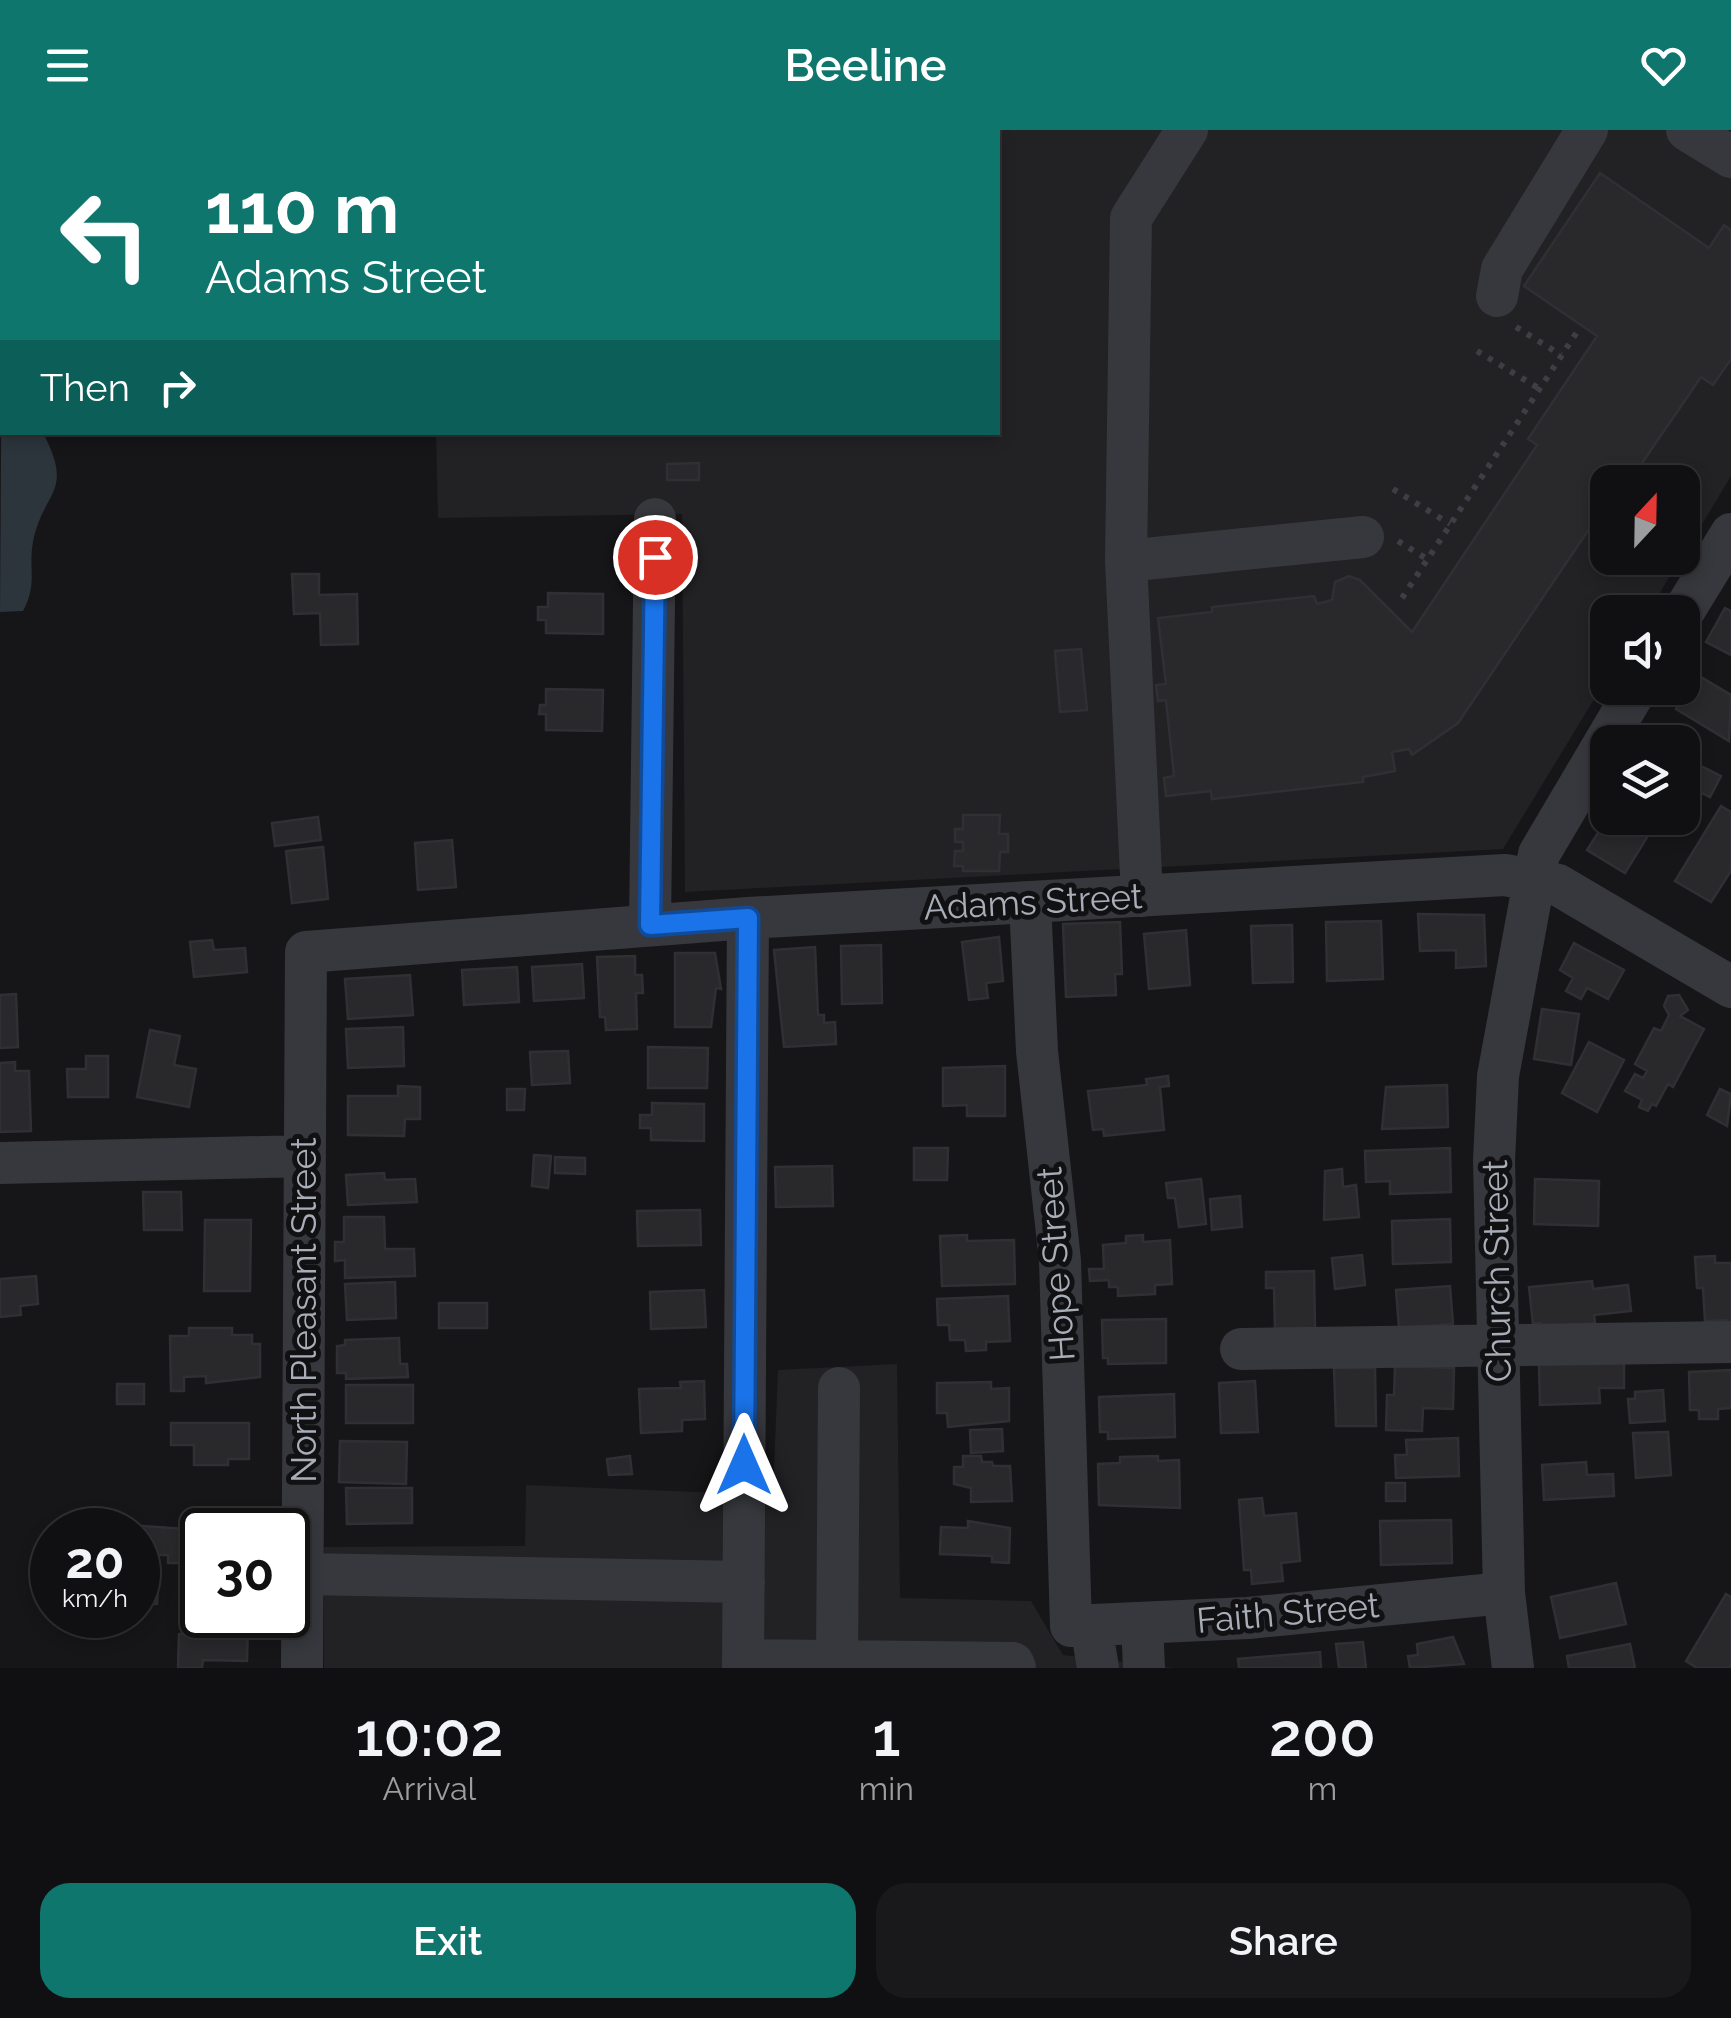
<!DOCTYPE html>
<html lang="en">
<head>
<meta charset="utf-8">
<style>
	:root { --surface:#101012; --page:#19191b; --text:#f1f3f6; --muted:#9c9d9f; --line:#303032; --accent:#0f766e }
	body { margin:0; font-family:Raleway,sans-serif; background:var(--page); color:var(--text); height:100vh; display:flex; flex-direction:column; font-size:38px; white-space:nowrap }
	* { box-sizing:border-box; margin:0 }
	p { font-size:32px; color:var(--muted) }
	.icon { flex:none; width:55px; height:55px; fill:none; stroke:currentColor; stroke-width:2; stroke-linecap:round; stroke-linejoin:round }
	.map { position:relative; height:1538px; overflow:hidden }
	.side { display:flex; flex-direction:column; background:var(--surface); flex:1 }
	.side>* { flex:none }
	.hud { position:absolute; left:0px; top:0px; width:1000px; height:305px; box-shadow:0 5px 15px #0003,0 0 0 2px var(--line); background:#0f766e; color:#fff; overflow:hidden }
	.needle { width:65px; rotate:22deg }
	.tools { position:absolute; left:1590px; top:335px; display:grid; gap:20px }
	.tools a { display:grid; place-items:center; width:110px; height:110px; border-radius:20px; background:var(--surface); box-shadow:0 5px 15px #0003,0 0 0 2px var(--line); font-size:50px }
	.speed { position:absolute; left:30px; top:1378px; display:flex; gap:20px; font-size:50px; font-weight:700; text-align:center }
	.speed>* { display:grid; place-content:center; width:130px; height:130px; border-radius:50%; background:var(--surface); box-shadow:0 5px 15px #0003,0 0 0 2px var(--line); line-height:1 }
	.speed small { font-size:25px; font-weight:400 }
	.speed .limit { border:5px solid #111; border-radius:15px; background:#fff; color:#111 }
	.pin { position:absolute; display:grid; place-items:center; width:85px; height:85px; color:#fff; margin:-42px; border:5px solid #fff; border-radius:50%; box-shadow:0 2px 10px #0007 }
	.me { position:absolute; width:110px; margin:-55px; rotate:0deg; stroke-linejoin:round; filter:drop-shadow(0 0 8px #0008) }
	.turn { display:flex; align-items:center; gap:35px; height:210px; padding:0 40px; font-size:45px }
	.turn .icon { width:130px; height:130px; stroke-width:2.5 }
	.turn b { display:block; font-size:70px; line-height:85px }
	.then { display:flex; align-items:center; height:95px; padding:0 40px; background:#0003; gap:20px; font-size:38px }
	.eta { display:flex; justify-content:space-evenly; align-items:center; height:170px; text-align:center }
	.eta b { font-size:60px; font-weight:600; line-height:70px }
	.action { display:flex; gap:20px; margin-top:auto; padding:20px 40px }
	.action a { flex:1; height:115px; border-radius:30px; background:var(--accent); color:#fff; font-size:40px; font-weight:600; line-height:115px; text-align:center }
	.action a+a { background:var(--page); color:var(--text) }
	header { display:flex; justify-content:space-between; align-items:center; height:130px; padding:0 40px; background:var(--accent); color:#fff; font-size:45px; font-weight:600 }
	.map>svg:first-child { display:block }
	.built { fill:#222225 }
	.water { fill:#2c353c }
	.building { fill:#29292c; stroke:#303034; stroke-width:2.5 }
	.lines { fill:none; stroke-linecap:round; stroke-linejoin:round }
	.path { stroke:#3d3f44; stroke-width:6; stroke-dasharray:5 8; stroke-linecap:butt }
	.minor { stroke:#37383d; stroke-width:42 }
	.route-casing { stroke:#114b97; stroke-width:25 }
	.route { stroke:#1a73e8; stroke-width:18 }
	.labels { text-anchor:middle; stroke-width:10; stroke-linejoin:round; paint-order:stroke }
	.street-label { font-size:35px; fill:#a8adb8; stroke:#111113 }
</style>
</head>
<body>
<header><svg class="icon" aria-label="menu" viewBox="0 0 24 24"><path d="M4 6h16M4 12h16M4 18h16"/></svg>Beeline<svg class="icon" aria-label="heart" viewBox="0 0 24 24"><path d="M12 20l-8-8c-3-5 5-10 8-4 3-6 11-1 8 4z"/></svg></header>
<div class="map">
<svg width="1731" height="1538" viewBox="0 0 1731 1538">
	<rect width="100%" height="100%" fill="#161618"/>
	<path class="built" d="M0 0H72L2 2 0 188Z
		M429 0H1731V346L1683 426 1682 352H1608V428H1681L1648 482H1608L1607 548 1503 719 685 762 682 384 438 388 436 303 998 302V2Z
		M897 1234 900 1468 1031 1471 1063 1525 1175 1538H324V1417L525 1416 526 1355 773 1365 778 1240Z"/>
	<path class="water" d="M2 178V302L43 303C75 364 43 360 33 412 28 440 38 452 23 481L0 482Z"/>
	<path class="building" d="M1600 43 1709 118 1724 95 1731 100V229L1713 255 1701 247 1629 352H1608V371L1458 593 1412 625 1409 619 1392 622 1395 641 1363 647V652L1212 669 1211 661 1166 666 1164 648 1174 646 1166 570 1158 571 1156 555 1166 554 1158 488 1212 482V477L1314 466 1317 474 1332 470 1335 452 1349 446 1360 450 1412 502 1537 315 1528 309 1597 206 1524 156Z
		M699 333V350H667V334Z
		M292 444H319V465L357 464 358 514 321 515 320 483 294 484Z
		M548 463 603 464V504L546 503V490H538V477H548Z
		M1725 478 1731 481V525L1706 512Z
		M1081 519 1087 580 1060 582 1055 521Z
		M1696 544 1731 565 1729 611 1676 579Z
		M546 559 603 560 602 601 546 600V584H539L540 575H546Z
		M1693 632 1721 646 1710 667 1682 653Z
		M1721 676 1731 682V741L1711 772 1675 751Z
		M963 685H1000L999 704H1008V722H1000L999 741H963V736H954L955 721H963V712H955V699H963Z
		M318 687 321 710 275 716 272 693Z
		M1608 687 1659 688 1625 743 1587 720Z
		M452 710 456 757 418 760 415 713Z
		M323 717 328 769 292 773 286 721Z
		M1418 784 1484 785 1486 836 1456 838V820L1420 821Z
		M1381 791 1383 849 1327 851 1326 792Z
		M1120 792 1122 844H1115L1116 865 1066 867 1063 794Z
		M1292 795 1293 852 1253 853 1251 796Z
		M1186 800 1190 855 1149 859 1144 804Z
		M999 807 1003 851 986 853 988 868 969 870 962 812Z
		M212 810 214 820 245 818 247 842 194 847 190 812Z
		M1574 813 1624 840 1608 869 1587 858 1581 869 1566 861 1573 848 1560 840Z
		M881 815 882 873 842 874 841 816Z
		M815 817 818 885H824V893L835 892 836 914 784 917 774 820Z
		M675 823H715L721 859 716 858 711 897H675Z
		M635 826V845H642L643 863H636L637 899 606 900 605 887H600L597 827Z
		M582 834 584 868 534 871 532 837Z
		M517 837 519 872 464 875 462 840Z
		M410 845 413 885 348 889 345 849Z
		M16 864 18 917 0 918V865Z
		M1679 865 1688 880 1680 886 1704 899 1673 957 1668 954 1656 976 1652 974 1648 981 1639 977 1642 970 1625 961 1635 944 1643 948 1647 941 1635 934 1654 898 1661 901 1669 885 1664 876 1668 866Z
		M1542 879 1579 884 1571 935 1534 929Z
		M403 897 404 936 348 938 346 899Z
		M150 900 180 906 174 935 196 939 189 977 137 967Z
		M1589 912 1624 930 1597 982 1562 963Z
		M648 917 708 918 707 958H648Z
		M568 921 570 953 532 955 530 922Z
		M86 926H108V967H68L67 939H86Z
		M15 932V941H29L31 1001 0 1002V933Z
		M1005 936V986H967V975L943 976V938Z
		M1168 946 1169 956 1160 957 1164 1000 1104 1006 1103 999 1093 1000 1088 961 1147 955 1146 949Z
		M1447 955 1448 997 1382 999 1386 957Z
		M398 956 420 957V989H405L404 1006 348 1005V966H398Z
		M507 959H525L524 980H507Z
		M1720 959 1731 964 1727 996 1707 985Z
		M652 973 704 974V1011L651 1010V998H640V985H652Z
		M914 1018H948L947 1050H914Z
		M1450 1018 1451 1062 1390 1064V1051L1366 1052 1365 1021Z
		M534 1025 551 1026 548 1058 532 1056Z
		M555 1027 585 1028V1044L555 1043Z
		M832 1036 833 1076 776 1077 775 1037Z
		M1342 1039 1343 1057 1356 1055 1359 1087 1324 1090 1325 1041Z
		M384 1043 385 1050 415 1049 417 1072 348 1075 346 1045Z
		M1201 1049 1206 1094 1179 1097 1175 1068H1168L1166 1053Z
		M1535 1049 1599 1051 1598 1096 1534 1094Z
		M143 1062H181L182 1100H144Z
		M1240 1066 1242 1097 1212 1100 1210 1069Z
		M700 1080 701 1115 638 1116 637 1081Z
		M344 1087H384L385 1119H414L415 1146 345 1148V1130L335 1131V1112H344Z
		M1450 1089 1451 1132 1393 1134 1392 1091Z
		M205 1090H251L250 1161H204Z
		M967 1105V1111L1014 1110 1015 1154 942 1156 940 1106Z
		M1143 1105V1112L1170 1110 1172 1154 1155 1155V1164L1118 1166V1157H1109V1150L1090 1151 1089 1139H1104L1103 1115 1126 1113V1106Z
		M1362 1125 1365 1155 1335 1159 1332 1128Z
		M1715 1126V1133H1731V1195L1726 1190 1705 1191 1703 1158H1697L1695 1127Z
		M1314 1141 1315 1198 1275 1199 1274 1158H1266V1142Z
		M36 1146 38 1174 20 1176 21 1185 0 1187V1149Z
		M1592 1151 1593 1159 1628 1155 1631 1181 1594 1185 1595 1193 1542 1198 1541 1193 1533 1194 1529 1157Z
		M395 1152 396 1188 347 1190 345 1154Z
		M1450 1156 1453 1194 1399 1198 1396 1160Z
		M704 1160 706 1197 651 1199 650 1162Z
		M1008 1166 1010 1211 986 1212V1220L966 1221 965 1210H950L949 1195H938L937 1169Z
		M439 1173H487V1198H439Z
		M1166 1189V1233L1108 1234V1228H1103L1102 1190Z
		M189 1198H232V1205H252V1214H260V1247L206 1253V1246L184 1247V1261H171L170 1206H189Z
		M399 1208 400 1234H407L408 1247 346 1249V1243H337V1216L345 1215V1210Z
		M1624 1232V1258H1599L1600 1273 1540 1275 1539 1234Z
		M1395 1236 1454 1238 1453 1279 1423 1278 1422 1301 1386 1300 1387 1265H1394Z
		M1334 1238H1375L1376 1296H1336Z
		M1731 1240V1278L1718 1279V1289H1699V1280H1690L1689 1242Z
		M704 1251 705 1289 682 1290V1301L641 1303 639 1259 681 1258 680 1252Z
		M1255 1251 1258 1302 1221 1303 1219 1253Z
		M991 1252V1259L1009 1258V1291L948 1297 947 1283H937V1253Z
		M117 1254H144V1274H117Z
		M346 1255H413V1293H346Z
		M1663 1260 1665 1291 1630 1293 1628 1269H1635V1262Z
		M1174 1264 1175 1307 1108 1309V1302H1100L1099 1267Z
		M171 1293H249V1329H228V1335H194V1315H171Z
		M1002 1299 1003 1321 971 1323 970 1300Z
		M1668 1302 1671 1345 1636 1348 1633 1303Z
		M1458 1308 1459 1346 1396 1348 1395 1325H1407L1406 1310Z
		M340 1311 407 1312 406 1354 339 1352Z
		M630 1326 632 1344 609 1345 607 1329Z
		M963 1326H981L982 1332H992L993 1336H1010L1012 1371 971 1372V1358L954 1354V1337H963Z
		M1158 1326V1331L1179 1330 1180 1378 1099 1375 1098 1334 1120 1333V1327Z
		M1586 1332 1587 1345 1613 1344 1614 1366 1544 1370 1542 1335Z
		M1386 1353H1405V1371H1386Z
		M346 1358H412V1393L347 1394Z
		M1262 1368 1264 1386 1296 1383 1300 1431 1281 1433 1283 1451 1252 1454 1251 1440H1244L1239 1370Z
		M1451 1390 1452 1433 1381 1435 1380 1391Z
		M968 1391 1010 1398 1009 1433 992 1432V1426L940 1424 941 1397 968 1398Z
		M186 1393H247V1400H202V1425H189L188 1433H168V1425H138V1400H114V1394L186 1399Z
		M1616 1453 1626 1494 1560 1508 1551 1467Z
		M138 1454H158L157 1474 138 1473Z
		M1726 1464 1731 1467V1538H1697L1686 1531Z
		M193 1492 248 1494 247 1531 203 1530 202 1538H178L179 1504H193Z
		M1453 1507 1464 1534 1410 1538 1408 1526 1418 1525 1417 1514Z
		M1363 1512 1366 1538H1339L1336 1514Z
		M1630 1514 1635 1538H1569L1567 1526Z
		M1320 1522 1321 1538H1239L1238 1529Z"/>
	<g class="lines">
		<path class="path" d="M1516 197 1561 225
			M1477 221 1540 259
			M1393 359 1450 394
			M1398 411 1427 429
			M1402 468 1577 202"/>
		<path class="minor" d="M1687 0 1731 27
			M1497 166 1502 139 1587 0
			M1126 431 1131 88 1187 0
			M1682 484 1731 404
			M1142 766 1126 431 1363 407
			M1030 773 1037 921 1060 1131 1071 1496 1248 1488 1504 1463
			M650 795 655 389
			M0 1033 305 1026
			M1241 1219 1731 1212
			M303 1444 744 1452
			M1142 1493 1144 1538
			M1091 1495 1098 1538
			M743 1530 1013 1533 1015 1538
			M837 1531 839 1258
			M302 1538 306 822 748 788 1505 745 1558 755 1731 857
			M743 1538 748 788
			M1513 1538 1504 1463 1494 1031 1498 946 1539 724 1637 558"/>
	</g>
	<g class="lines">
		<g class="route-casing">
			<path id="route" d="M655 427 650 795 748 788 744 1335"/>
		</g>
		<use href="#route" class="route"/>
	</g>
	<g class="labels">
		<g class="street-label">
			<text transform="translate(1033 772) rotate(-3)" y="12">Adams Street</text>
			<text transform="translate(1056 1134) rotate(-94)" y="12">Hope Street</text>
			<text transform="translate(1497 1141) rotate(-91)" y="12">Church Street</text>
			<text transform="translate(304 1180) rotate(-90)" y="12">North Pleasant Street</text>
			<text transform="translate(1288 1483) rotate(-5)" y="12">Faith Street</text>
		</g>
	</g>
</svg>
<div class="tools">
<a><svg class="needle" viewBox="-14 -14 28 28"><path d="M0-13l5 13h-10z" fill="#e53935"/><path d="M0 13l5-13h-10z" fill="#9c9d9f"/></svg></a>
<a><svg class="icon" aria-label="sound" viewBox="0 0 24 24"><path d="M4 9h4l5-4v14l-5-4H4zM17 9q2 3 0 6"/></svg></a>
<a><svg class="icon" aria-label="layers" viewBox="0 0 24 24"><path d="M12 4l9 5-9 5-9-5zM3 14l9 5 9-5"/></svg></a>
</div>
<div class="speed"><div>20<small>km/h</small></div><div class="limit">30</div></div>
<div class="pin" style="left:655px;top:427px;background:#d93025"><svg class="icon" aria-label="arrive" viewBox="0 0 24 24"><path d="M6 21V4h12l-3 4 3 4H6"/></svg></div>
<svg class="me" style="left:744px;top:1335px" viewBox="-20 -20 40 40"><path d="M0-17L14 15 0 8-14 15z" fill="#1a73e8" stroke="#fff" stroke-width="4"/></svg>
<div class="hud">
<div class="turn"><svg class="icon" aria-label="left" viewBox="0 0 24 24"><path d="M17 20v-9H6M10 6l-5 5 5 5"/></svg><div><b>110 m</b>Adams Street</div></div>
<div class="then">Then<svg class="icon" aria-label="right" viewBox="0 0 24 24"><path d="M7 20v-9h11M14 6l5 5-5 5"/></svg></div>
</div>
</div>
<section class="side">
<div class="eta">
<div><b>10:02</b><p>Arrival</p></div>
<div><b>1</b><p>min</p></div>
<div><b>200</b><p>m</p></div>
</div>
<div class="action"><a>Exit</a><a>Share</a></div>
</section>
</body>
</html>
